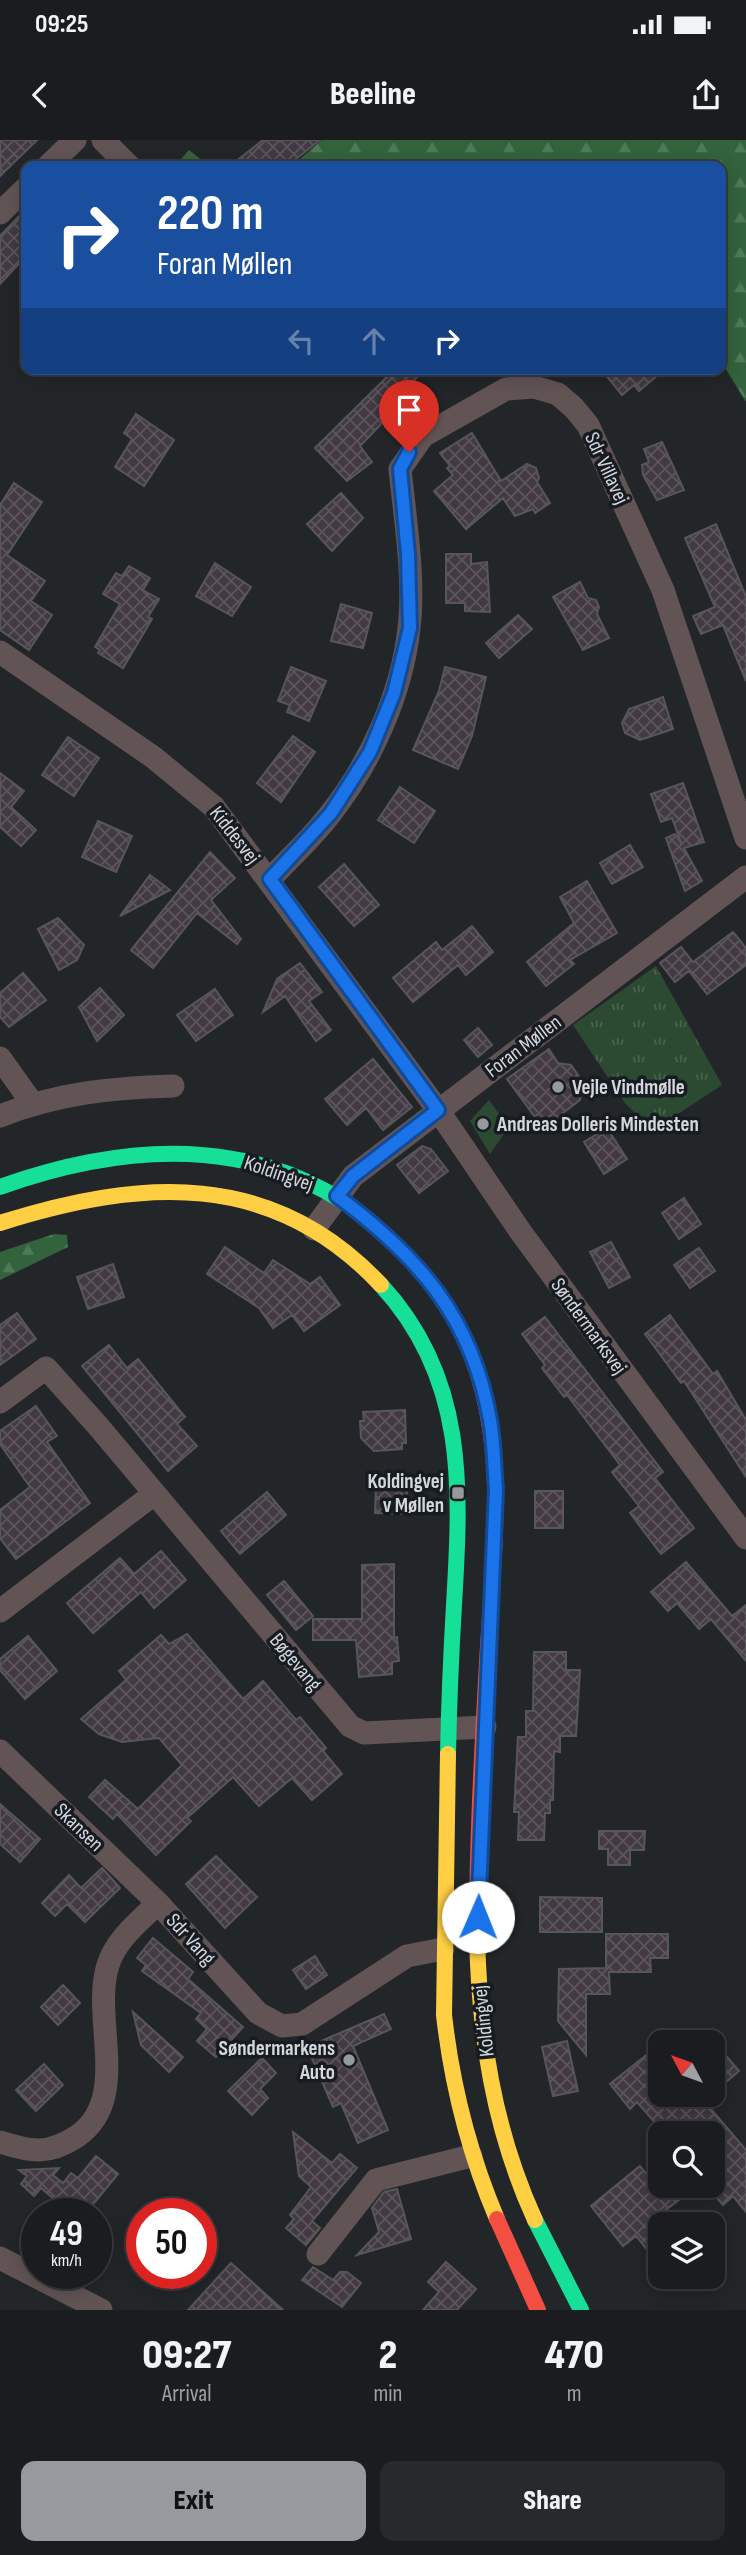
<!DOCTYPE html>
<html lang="en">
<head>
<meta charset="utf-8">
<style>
	:root { --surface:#1a1c1f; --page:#27292c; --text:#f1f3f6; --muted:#9fa1a4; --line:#383a3d; --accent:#96999d }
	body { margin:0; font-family:"Sofia Sans Condensed",sans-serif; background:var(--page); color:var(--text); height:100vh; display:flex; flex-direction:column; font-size:26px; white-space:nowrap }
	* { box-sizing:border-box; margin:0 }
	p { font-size:23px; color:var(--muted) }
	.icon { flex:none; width:38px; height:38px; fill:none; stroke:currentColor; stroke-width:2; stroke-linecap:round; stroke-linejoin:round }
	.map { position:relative; height:2170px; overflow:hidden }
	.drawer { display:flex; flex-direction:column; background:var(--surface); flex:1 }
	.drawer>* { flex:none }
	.top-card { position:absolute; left:21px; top:21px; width:705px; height:214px; border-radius:14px; box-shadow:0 4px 18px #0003,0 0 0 2px var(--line); background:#1a4fa0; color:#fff; overflow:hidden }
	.needle { width:46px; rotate:311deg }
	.tools { position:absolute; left:648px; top:1890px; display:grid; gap:14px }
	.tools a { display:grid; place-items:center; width:77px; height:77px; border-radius:14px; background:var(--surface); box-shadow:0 4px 18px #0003,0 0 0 2px var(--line); font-size:35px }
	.speed { position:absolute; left:21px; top:2058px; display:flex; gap:14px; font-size:35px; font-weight:700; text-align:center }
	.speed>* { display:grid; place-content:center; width:91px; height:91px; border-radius:50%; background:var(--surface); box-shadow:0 4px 18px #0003,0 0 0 2px var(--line); line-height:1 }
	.speed small { font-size:18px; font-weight:400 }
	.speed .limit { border:10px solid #d22; background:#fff; color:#111 }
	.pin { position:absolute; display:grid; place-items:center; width:60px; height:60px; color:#fff; margin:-72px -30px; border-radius:50% 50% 50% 0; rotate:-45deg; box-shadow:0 0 7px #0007 }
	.pin .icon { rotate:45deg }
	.me { position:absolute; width:77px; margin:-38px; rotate:1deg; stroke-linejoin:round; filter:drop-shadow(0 0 5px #0008) }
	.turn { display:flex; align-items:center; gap:24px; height:147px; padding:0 21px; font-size:32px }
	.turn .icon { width:91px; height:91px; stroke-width:2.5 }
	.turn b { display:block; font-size:49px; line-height:60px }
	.lanes { display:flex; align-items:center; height:66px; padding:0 21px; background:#0003; justify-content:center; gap:35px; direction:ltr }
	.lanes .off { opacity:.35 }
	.eta { display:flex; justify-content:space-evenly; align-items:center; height:119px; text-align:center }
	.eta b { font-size:42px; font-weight:800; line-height:49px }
	.primary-button { display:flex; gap:14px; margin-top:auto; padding:14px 21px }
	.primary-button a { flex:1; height:80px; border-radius:14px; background:var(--accent); color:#111; font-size:28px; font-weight:800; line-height:80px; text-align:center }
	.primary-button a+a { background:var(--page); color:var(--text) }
	.status { display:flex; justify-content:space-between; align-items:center; height:49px; padding:0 35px; background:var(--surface); direction:ltr }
	.status svg { height:19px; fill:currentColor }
	header { display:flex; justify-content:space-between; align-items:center; height:91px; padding:0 21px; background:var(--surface); font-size:32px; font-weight:800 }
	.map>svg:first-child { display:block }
	.grass { fill:#2c4a32 }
	.forest { fill:url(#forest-firs) }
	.park { fill:url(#park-tufts) }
	.building { fill:url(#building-cross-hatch); stroke:#575658; stroke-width:2 }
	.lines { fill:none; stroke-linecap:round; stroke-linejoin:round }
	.street { stroke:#625455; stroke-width:23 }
	.fast { stroke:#16e098; stroke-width:16 }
	.slow { stroke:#ffcf43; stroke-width:16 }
	.jam { stroke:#f24e42; stroke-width:16 }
	.route-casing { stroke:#114b97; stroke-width:18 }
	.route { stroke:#1a73e8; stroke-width:12 }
	.poi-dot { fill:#96999d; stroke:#171b22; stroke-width:2.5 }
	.labels { text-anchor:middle; stroke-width:7; stroke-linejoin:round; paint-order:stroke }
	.street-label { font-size:21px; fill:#d4d7dc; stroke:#171b22 }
	.poi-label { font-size:21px; font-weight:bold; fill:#d4d7dc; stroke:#171b22; text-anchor:start }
</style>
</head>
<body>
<div class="status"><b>09:25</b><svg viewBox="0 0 49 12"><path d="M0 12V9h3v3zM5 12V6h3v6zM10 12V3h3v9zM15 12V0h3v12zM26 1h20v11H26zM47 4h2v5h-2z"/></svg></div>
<header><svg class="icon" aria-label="back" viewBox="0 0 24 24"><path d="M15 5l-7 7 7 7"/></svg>Beeline<svg class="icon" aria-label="share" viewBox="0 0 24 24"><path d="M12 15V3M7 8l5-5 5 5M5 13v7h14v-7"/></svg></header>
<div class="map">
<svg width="746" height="2170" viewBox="0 0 746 2170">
	<defs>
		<pattern id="forest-firs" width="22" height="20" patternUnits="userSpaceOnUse" patternTransform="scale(1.75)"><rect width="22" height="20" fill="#32633c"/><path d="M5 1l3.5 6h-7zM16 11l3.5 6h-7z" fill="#4f7958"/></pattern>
		<pattern id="park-tufts" width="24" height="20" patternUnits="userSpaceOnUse" patternTransform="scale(1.75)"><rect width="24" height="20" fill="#2c4a32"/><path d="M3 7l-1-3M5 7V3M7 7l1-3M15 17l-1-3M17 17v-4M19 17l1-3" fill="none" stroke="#4a634f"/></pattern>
		<pattern id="building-cross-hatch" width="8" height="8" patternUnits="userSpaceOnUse" patternTransform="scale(1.75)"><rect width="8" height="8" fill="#423942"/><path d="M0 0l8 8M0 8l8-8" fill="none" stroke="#5c555d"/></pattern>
	</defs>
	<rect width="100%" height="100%" fill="#232629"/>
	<path class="grass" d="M489 960 504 981 506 991 490 1014 470 981Z"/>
	<path class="forest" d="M322 0H746V262L721 221V26L634 24 608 26H292Z
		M189 10 209 26H175Z
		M54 1094 67 1095 68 1107 0 1140V1112Z"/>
	<path class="park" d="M656 826 722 945 652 991 625 963 573 885Z"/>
	<path class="building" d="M0 0H37L0 36Z
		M263 0H320L287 26H230Z
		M26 69V116L0 144V96Z
		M395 229H425L381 274 386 279 360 306 372 322 347 341 315 308Z
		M601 229H665L639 251 634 245 622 255Z
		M136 274 174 300 144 346 115 327 132 299 124 293Z
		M472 293 501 341 527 324 536 328 539 338 537 342 550 363 535 373 533 369 515 376 503 358 466 389 434 351 453 335 447 328 450 326 440 313Z
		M662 302 684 350 657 360 643 335 642 325 649 322 644 309Z
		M14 343 42 362 7 415 45 441 31 461 52 475 29 510 0 490V365Z
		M341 353 363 378 332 411 307 384Z
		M716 384 746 457V541L723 485 701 494 693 476 715 467 685 398Z
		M446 414H471V424L487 422 490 472 465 471V463H446Z
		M215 423 251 447 232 476 196 456Z
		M129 426 150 438 143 450 159 459 148 477 152 479 123 528 98 513 100 510 95 507 120 464 103 454 116 433 122 436Z
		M580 442 588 458 596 460 599 467 597 474 609 498 583 510 553 457Z
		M341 464 372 473 363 508 331 501Z
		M518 475 532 489 499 518 486 503Z
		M291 527 326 541 309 581 287 572 290 565 278 561Z
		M445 527 486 537 472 596 458 629 413 610 439 551Z
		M663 557 673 589 640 600 625 593 622 583 629 569Z
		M293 596 315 612 281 662 257 643Z
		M68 597 99 618 74 656 42 635Z
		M0 633 24 651 11 667 36 690 21 706 0 687Z
		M683 643 704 702 684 708 702 741 685 751 666 698 675 694 682 705 672 678 661 682 651 654Z
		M400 647 435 671 414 703 378 680Z
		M98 681 132 696 116 732 82 717Z
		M630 705 643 727 612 744 600 723Z
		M210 712 235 738 211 760 241 799 237 804 197 773 153 828 131 810Z
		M344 724 379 765 354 786 319 747Z
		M150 735 170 750 120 776Z
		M587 741 617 793 570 820 574 824 546 846 527 822 574 783 560 757Z
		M58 778 84 805 77 820 59 830 38 789Z
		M472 786 493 812 466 835 458 825 413 862 393 838 436 802 442 810Z
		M733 792 746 808V825L707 854 689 831 675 842 660 823 681 807 693 822Z
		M300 823 322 852 309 861 331 890 316 901 285 856 263 872 277 839Z
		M23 833 46 860 9 887 0 877V853Z
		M100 848 124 875 97 901 79 867Z
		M215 849 233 875 196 901 177 875Z
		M478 888 492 905 478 917 464 900Z
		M549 909 558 923 571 925 582 941 580 960 543 988 507 939Z
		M373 919 412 967 383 990 366 968 347 985 325 959Z
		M607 988 627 1019 604 1034 584 1002Z
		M422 1006 431 1009 448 1031 419 1053 397 1025Z
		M684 1058 701 1084 679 1099 662 1073Z
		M611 1102 630 1137 609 1148 590 1112Z
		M225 1107 264 1133 273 1120 310 1144 320 1137 340 1165 304 1191 292 1175 273 1188 259 1168 207 1134Z
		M699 1108 715 1131 690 1148 674 1125Z
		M113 1124 124 1157 88 1169 77 1137Z
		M17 1173 36 1199 0 1225V1185Z
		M670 1175 713 1234 717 1231 746 1280V1337L684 1241 681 1243 645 1194Z
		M545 1177 663 1332 655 1338 694 1388 661 1414 630 1373 639 1366 612 1332 620 1325 567 1255 564 1257 542 1228 545 1225 522 1194Z
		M109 1205 127 1228 138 1219 185 1277 177 1284 197 1306 168 1331 82 1226Z
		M36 1266 57 1296 47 1302 90 1363 16 1419 0 1398V1370L30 1347 0 1304V1291Z
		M405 1270 406 1303H402V1309L374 1311 361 1298 360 1281H364L363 1272Z
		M376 1347 407 1348 406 1374 375 1373Z
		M535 1351H563V1388H535Z
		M267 1352 286 1375 240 1414 221 1391Z
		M161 1411 186 1440 154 1468 141 1452 93 1493 67 1463 120 1418 134 1434Z
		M686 1422 732 1476 746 1465V1521L711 1479 699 1489 677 1463 668 1471 651 1452Z
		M394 1424V1498L397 1497 399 1521 392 1522V1534L359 1537 356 1500H313V1479H362V1425Z
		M284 1441 313 1476 296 1490 267 1455Z
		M187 1494 243 1559 263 1541 296 1580 300 1577 326 1608 323 1611 342 1634 312 1660 292 1638 259 1666 233 1637 187 1678 191 1681 156 1715 117 1674 113 1679 89 1657 105 1640 138 1669 182 1625 159 1598 122 1602 99 1594 81 1579 126 1540 119 1531 161 1495 169 1504Z
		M28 1496 57 1531 25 1559 0 1530V1519Z
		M534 1512H566V1530H580L576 1596H560V1612L554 1611 553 1660H550V1673H545L544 1700H518L519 1672H514L518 1597H526V1571H533Z
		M0 1664 40 1699 20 1722 0 1704Z
		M599 1691H645L644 1710H630V1725H608V1709H599Z
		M216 1716 257 1757 225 1788 186 1744Z
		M102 1728 120 1748 85 1782 67 1764 55 1776 42 1763 69 1735 81 1748Z
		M540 1757 602 1758V1792H540Z
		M606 1794H668V1818H650L651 1832H609L610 1854H586V1915L558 1881 559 1829 606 1828Z
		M153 1798 193 1832 188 1839 243 1887 216 1917 197 1901 207 1889 196 1879 201 1873 142 1831 146 1825 137 1818Z
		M315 1816 327 1835 306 1849 293 1830Z
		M63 1845 80 1863 58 1885 41 1867Z
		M133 1872 183 1917 169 1932 141 1905Z
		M384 1874 391 1889 353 1906 388 1990 358 2003 341 1963 333 1967 307 1907Z
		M712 1899 739 1931 712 1954Z
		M567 1901 578 1951 553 1956 542 1907Z
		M660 1904V1955H699L746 2010V2072L733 2056 723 2065 712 2052V1993H664L637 1962 630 1969 610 1944Z
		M262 1918 276 1933 260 1949 268 1958 252 1975 228 1951Z
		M44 1924 63 1945 36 1971 16 1950Z
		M293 1992 332 2023 340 2014 357 2028 312 2081 320 2088 306 2105 286 2088 294 2079 290 2075 311 2047 299 2036Z
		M96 2016 118 2034 85 2074H71L41 2048 34 2056 21 2044 27 2036 19 2030 59 2028 53 2035 63 2043 71 2033 78 2038Z
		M640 2026 656 2046H697L662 2073 671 2084H660V2126L636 2096 623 2106 591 2066Z
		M397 2049 411 2099 357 2115 379 2092 372 2068 384 2052Z
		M446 2122 476 2149 457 2170H423L439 2152 428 2142Z
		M231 2123 283 2170H188Z
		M313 2127 333 2140 340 2132H347L361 2143 342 2167 302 2140Z"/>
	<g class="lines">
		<path class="street" d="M103 0 129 26
			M48 26 75 0
			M0 73 26 48
			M0 512 153 617 214 667 438 970 520 1091 746 1398
			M270 739C290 718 313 697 331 673 371 622 402 553 409 488 415 439 405 379 400 329L423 296 506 249 534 247 558 254 574 268 588 285 663 450 746 698
			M0 918 32 963
			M0 976C58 953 111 948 173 946
			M314 1089 353 1036 746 737
			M0 1262 46 1228 98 1286 350 1586 364 1593 485 1587
			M0 1471 154 1354
			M0 1611 158 1763 258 1873 282 1886 302 1884 407 1816 443 1809
			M0 2002C31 2012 48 2015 76 1997 132 1960 91 1879 108 1825 116 1799 140 1781 158 1763
			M318 2114 376 2040 471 2016
			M0 2118 101 2170"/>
		<path class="fast" d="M0 1047C135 999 279 993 389 1098 417 1125 442 1155 460 1190
			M381 1145C467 1238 461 1347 454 1465 451 1515 449 1564 448 1614
			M535 2080 581 2170"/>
		<path class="slow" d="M0 1083C140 1039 272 1028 381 1145
			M448 1614 444 1875C452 1946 469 2013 497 2079
			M477 1794C479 1894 493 1988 535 2080"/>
		<path class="jam" d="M460 1190C512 1293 493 1412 487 1523 482 1613 477 1703 477 1794
			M497 2079 538 2170"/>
	</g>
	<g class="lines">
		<g class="route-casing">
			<path id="route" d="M409 312 400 329 408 414 410 488 394 553 370 612 331 673 270 739 438 970 353 1036 337 1056C418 1116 472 1177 490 1280 494 1302 494 1326 496 1349L478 1777"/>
		</g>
		<use href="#route" class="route"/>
	</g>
	<g class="poi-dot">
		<circle cx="558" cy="947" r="7"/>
		<circle cx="483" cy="984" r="7"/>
		<rect x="451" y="1346" width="14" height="14" rx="3.5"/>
		<circle cx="349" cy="1920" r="7"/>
	</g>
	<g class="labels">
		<g class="street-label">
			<text transform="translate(607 328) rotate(65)" y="7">Sdr Villavej</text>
			<text transform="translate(235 695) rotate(52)" y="7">Kiddesvej</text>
			<text transform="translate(523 906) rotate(-37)" y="7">Foran Møllen</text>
			<text transform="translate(279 1033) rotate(19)" y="7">Koldingvej</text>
			<text transform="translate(589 1186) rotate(54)" y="7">Søndermarksvej</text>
			<text transform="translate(296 1522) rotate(50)" y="7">Bøgevang</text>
			<text transform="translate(79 1687) rotate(44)" y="7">Skansen</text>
			<text transform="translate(191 1799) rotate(48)" y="7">Sdr Vang</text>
			<text transform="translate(483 1881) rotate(-96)" y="7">Koldingvej</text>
		</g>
		<g class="poi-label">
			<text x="572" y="954">Vejle Vindmølle</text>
			<text x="497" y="991">Andreas Dolleris Mindesten</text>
			<text x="444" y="1348" text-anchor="end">Koldingvej<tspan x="444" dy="24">v Møllen</tspan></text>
			<text x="335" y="1915" text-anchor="end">Søndermarkens<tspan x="335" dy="24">Auto</tspan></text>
		</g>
	</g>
</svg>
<div class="tools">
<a><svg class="needle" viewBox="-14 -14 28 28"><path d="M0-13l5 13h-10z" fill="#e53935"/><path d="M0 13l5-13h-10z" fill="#9fa1a4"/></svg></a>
<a><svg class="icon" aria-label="search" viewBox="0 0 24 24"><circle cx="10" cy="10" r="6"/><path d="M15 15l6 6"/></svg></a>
<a><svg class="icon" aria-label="layers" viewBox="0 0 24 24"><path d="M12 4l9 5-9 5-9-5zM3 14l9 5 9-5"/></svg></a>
</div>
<div class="speed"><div>49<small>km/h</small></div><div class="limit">50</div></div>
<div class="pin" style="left:409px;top:312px;background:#d93025"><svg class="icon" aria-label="arrive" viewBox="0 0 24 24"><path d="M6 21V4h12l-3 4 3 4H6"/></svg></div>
<svg class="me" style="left:478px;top:1777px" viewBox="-20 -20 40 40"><circle r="19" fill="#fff"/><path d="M0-13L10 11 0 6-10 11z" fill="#1a73e8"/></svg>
<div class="top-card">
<div class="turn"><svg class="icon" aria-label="right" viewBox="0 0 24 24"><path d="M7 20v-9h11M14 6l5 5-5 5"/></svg><div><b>220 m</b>Foran Møllen</div></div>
<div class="lanes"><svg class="icon off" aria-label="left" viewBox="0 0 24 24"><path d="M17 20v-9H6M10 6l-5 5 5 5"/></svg><svg class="icon off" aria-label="ahead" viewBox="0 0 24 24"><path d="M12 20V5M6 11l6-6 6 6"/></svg><svg class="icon" aria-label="right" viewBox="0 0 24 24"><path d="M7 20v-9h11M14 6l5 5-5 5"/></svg></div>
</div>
</div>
<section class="drawer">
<div class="eta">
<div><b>09:27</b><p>Arrival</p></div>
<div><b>2</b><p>min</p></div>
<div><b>470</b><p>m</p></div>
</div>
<div class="primary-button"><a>Exit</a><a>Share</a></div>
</section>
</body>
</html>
